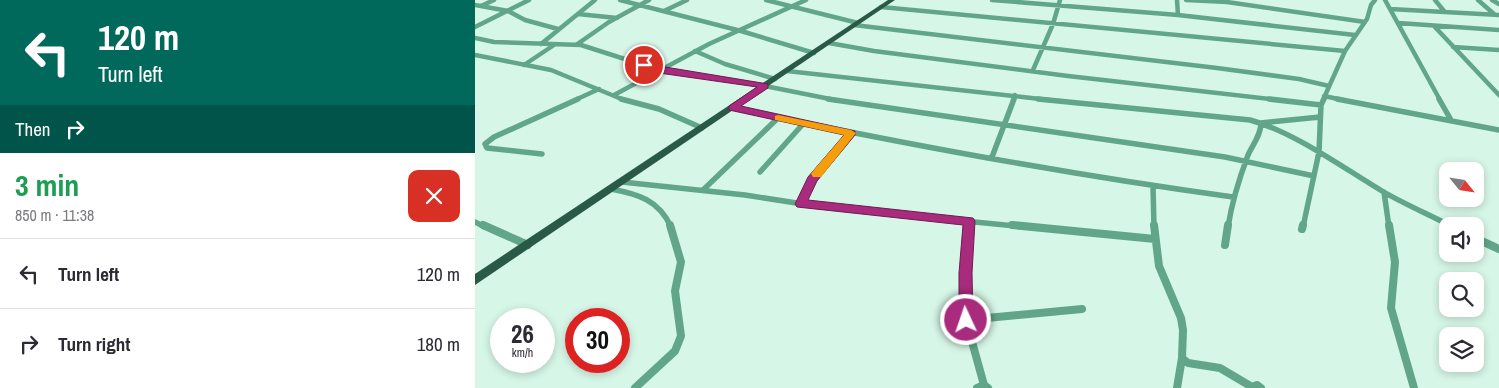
<!DOCTYPE html>
<html lang="en">
<head>
<meta charset="utf-8">
<style>
	:root { --surface:#fff; --page:#f7f7f7; --text:#2b2b33; --muted:#7c7c81; --line:#e1e1e2 }
	body { margin:0; font-family:"Archivo Narrow",sans-serif; background:var(--page); color:var(--text); height:100vh; display:flex; flex-direction:column; font-size:19px; white-space:nowrap }
	* { box-sizing:border-box; margin:0 }
	p { font-size:16px; color:var(--muted) }
	.icon { flex:none; width:28px; height:28px; fill:none; stroke:currentColor; stroke-width:2; stroke-linecap:round; stroke-linejoin:round }
	.map { position:relative; flex:1; overflow:hidden }
	.details { display:flex; flex-direction:column; background:var(--surface); width:475px }
	.details>* { flex:none }
	.guide { background:#00695c; color:#fff; overflow:hidden }
	.needle { width:32px; rotate:120deg }
	.buttons { position:absolute; left:964px; top:162px; display:grid; gap:10px }
	.buttons a { display:grid; place-items:center; width:45px; height:45px; border-radius:10px; background:var(--surface); box-shadow:0 2px 8px #0003; font-size:25px }
	.speed { position:absolute; left:15px; top:308px; display:flex; gap:10px; font-size:25px; font-weight:700; text-align:center }
	.speed>* { display:grid; place-content:center; width:65px; height:65px; border-radius:50%; background:var(--surface); box-shadow:0 2px 8px #0003; line-height:1 }
	.speed small { font-size:12px; font-weight:400 }
	.speed .limit { border:8px solid #d22; background:#fff; color:#111 }
	.pin { position:absolute; display:grid; place-items:center; width:42px; height:42px; color:#fff; margin:-21px; border:2px solid #fff; border-radius:50%; box-shadow:0 1px 5px #0007 }
	.me { position:absolute; width:55px; margin:-28px; rotate:357deg; stroke-linejoin:round; filter:drop-shadow(0 0 4px #0008) }
	.turn { display:flex; align-items:center; gap:18px; height:105px; padding:0 15px; font-size:22px }
	.turn .icon { width:65px; height:65px; stroke-width:2.5 }
	.turn b { display:block; font-size:35px; line-height:42px }
	.then { display:flex; align-items:center; height:48px; padding:0 15px; background:#0003; gap:10px; font-size:19px }
	.round { display:grid; place-items:center; flex:none; width:52px; height:52px; border-radius:10px; background:var(--page) }
	.headline { display:flex; align-items:center; justify-content:space-between; height:85px; padding:0 15px }
	h1 { font-size:30px; font-weight:700; line-height:38px; color:#1e9e55 }
	ul { padding:0; list-style:none }
	li { display:flex; align-items:center; gap:15px; height:70px; padding:0 15px; border-top:1px solid var(--line) }
	li div { flex:1 }
	li b { display:block; font-size:19px }
	li em { font-style:normal }
	main { display:flex; flex:1; min-height:0 }
	.map>svg:first-child { display:block }
	.lines { fill:none; stroke-linecap:round; stroke-linejoin:round }
	.street-far2 { stroke:#61a689; stroke-width:4.5 }
	.street-far1 { stroke:#61a689; stroke-width:5.5 }
	.street { stroke:#61a689; stroke-width:8 }
	.primary { fill:#295a47; fill-rule:evenodd }
	.route { fill:#a82b7d; stroke:#6d1c51 }
	.slow { fill:#f59e0b }
</style>
</head>
<body>
<main>
<section class="details">
<div class="guide">
<div class="turn"><svg class="icon" aria-label="left" viewBox="0 0 24 24"><path d="M17 20v-9H6M10 6l-5 5 5 5"/></svg><div><b>120 m</b>Turn left</div></div>
<div class="then">Then<svg class="icon" aria-label="right" viewBox="0 0 24 24"><path d="M7 20v-9h11M14 6l5 5-5 5"/></svg></div>
</div>
<div class="headline"><div><h1>3 min</h1><p>850 m · 11:38</p></div><a class="round" style="background:#d93025;color:#fff"><svg class="icon" aria-label="close" viewBox="0 0 24 24"><path d="M6 6l12 12M18 6L6 18"/></svg></a></div>
<ul>
<li><svg class="icon" aria-label="left" viewBox="0 0 24 24"><path d="M17 20v-9H6M10 6l-5 5 5 5"/></svg><div><b>Turn left</b></div><em>120 m</em></li>
<li><svg class="icon" aria-label="right" viewBox="0 0 24 24"><path d="M7 20v-9h11M14 6l5 5-5 5"/></svg><div><b>Turn right</b></div><em>180 m</em></li>
</ul>
</section>
<div class="map">
<svg width="1024" height="388" viewBox="0 0 1024 388">
	<rect width="100%" height="100%" fill="#d6f6e7"/>
	<g class="lines">
		<path class="street-far2" d="M145 0 266 31 339 53
			M291 0 383 23
			M517 0 703 15 880 35
			M702 0 703 15
			M711 0 752 2 890 22
			M910 0 965 100
			M960 0 969 11
			M1003 0 1019 14
			M1017 0 1024 4
			M0 5 33 11 50 20 83 29
			M6 6 19 0
			M406 7 870 51
			M915 9 1024 15
			M189 11 212 0
			M103 14 142 18
			M923 23 1024 30
			M379 25 742 68 824 79 854 86
			M959 26 1024 95
			M0 27 54 0
			M0 38 19 42 106 45 184 70 290 86 360 100
			M354 43 399 51 593 76 804 100
			M66 44 120 0
			M101 45 134 22 174 0
			M978 47 1024 50
			M220 51 250 64 300 79
			M0 55 76 70 149 100
			M49 65 79 45
			M558 70 578 24 585 0
			M312 71 574 100
			M139 95 234 44 331 0
			M849 96 868 100
			M100 100 124 89
			M538 100 540 95
			M848 100 870 51 892 19 896 5 900 0"/>
		<path class="street-far1" d="M146 99 184 109 227 128
			M353 99 750 157 839 176
			M563 99 775 120C819 132 867 167 907 191 929 204 953 214 976 226
			M794 99 846 105
			M862 99 1024 130
			M964 99 976 120
			M258 108C424 143 590 174 758 197
			M67 154 12 148 10 144 19 137 103 99
			M517 157 539 99
			M285 172 328 124
			M147 182 270 195 347 207 550 227
			M678 186 679 227
			M136 189C163 194 184 200 196 227
			M228 190 303 118
			M909 192 914 227
			M326 204 337 179 376 133
			M0 222 10 227
			M494 227V221
			M753 227C757 201 764 179 773 155 778 144 786 135 786 123L845 117
			M828 227 844 152 846 105 849 99"/>
		<path class="street" d="M8 225 53 245
			M494 225 489 305 491 320 509 385 513 388
			M537 225 680 239
			M679 225 684 266 706 318 708 330 707 358 713 363 745 368 777 387 782 385 786 388
			M914 225 920 262 916 308 939 388
			M827 229 828 225
			M1000 238 1024 249
			M750 245 753 225
			M491 320 607 309
			M160 388 200 351 206 336 200 291 206 262 195 225
			M502 388 509 385
			M702 388 707 358"/>
		<path class="primary" d="M413 0H420L0 285V274Z"/>
	</g>
	<path class="route" d="M166 63 293 84V88L266 106 380 131V135L342 181 333 200 498 218 500 221 497 273 498 320 496 324 491 326 486 324 484 320V273L488 225 322 207 320 204 333 177 369 135 254 110V106L282 87 184 73 166 67Z"/>
	<path class="slow" d="M303 115 376 130 381 133 346 177H338L336 174 338 171 369 135 300 120V116Z"/>
</svg>
<div class="buttons">
<a><svg class="needle" viewBox="-14 -14 28 28"><path d="M0-13l5 13h-10z" fill="#e53935"/><path d="M0 13l5-13h-10z" fill="#7c7c81"/></svg></a>
<a><svg class="icon" aria-label="sound" viewBox="0 0 24 24"><path d="M4 9h4l5-4v14l-5-4H4zM17 9q2 3 0 6"/></svg></a>
<a><svg class="icon" aria-label="search" viewBox="0 0 24 24"><circle cx="10" cy="10" r="6"/><path d="M15 15l6 6"/></svg></a>
<a><svg class="icon" aria-label="layers" viewBox="0 0 24 24"><path d="M12 4l9 5-9 5-9-5zM3 14l9 5 9-5"/></svg></a>
</div>
<div class="speed"><div>26<small>km/h</small></div><div class="limit">30</div></div>
<div class="pin" style="left:169px;top:65px;background:#d93025"><svg class="icon" aria-label="arrive" viewBox="0 0 24 24"><path d="M6 21V4h12l-3 4 3 4H6"/></svg></div>
<svg class="me" style="left:491px;top:320px" viewBox="-20 -20 40 40"><circle r="17" fill="#a82b7d" stroke="#fff" stroke-width="3"/><path d="M0-11L8 9 0 5-8 9z" fill="#fff"/></svg>
</div>
</main>
</body>
</html>
